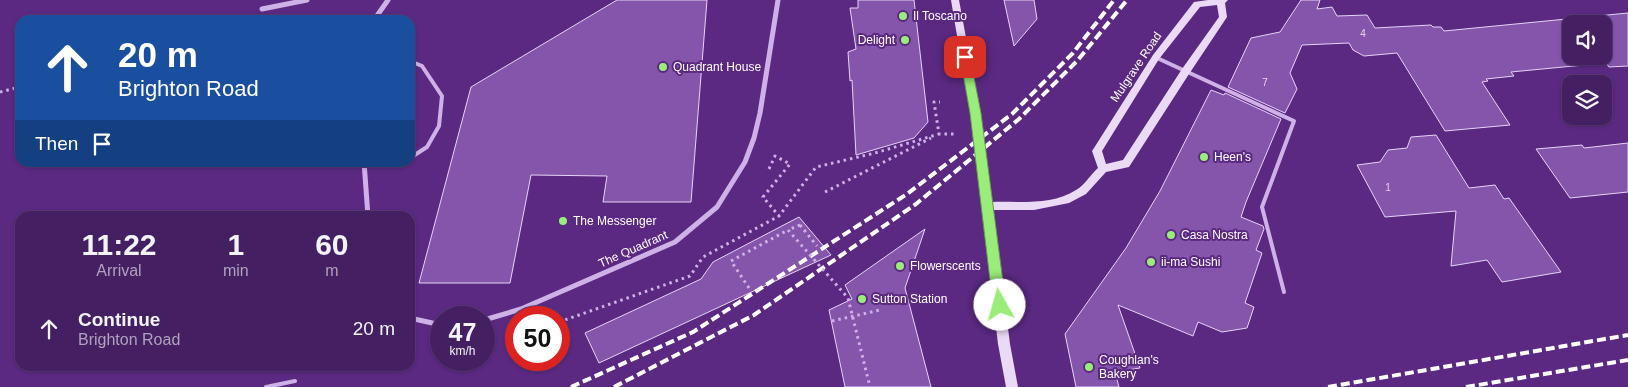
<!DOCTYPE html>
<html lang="en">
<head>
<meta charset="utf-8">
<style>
	:root { --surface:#441f62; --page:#4b2768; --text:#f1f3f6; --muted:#afa2be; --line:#5c3d77 }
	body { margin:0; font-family:Helvetica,sans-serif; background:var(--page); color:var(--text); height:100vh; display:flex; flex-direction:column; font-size:19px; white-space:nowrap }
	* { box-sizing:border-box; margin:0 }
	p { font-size:16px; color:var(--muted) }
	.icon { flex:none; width:28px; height:28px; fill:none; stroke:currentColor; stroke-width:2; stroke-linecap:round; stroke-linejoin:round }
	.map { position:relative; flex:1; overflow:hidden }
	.side { position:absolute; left:15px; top:211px; width:400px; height:160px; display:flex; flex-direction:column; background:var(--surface); border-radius:15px; box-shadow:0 1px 4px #0004,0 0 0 1px var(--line) }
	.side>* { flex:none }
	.hud { position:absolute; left:15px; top:15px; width:400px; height:152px; border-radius:15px; box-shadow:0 1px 4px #0004,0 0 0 1px var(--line); background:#1a4fa0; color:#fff; overflow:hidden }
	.fabs { position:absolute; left:1562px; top:15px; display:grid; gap:10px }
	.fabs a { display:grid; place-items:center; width:50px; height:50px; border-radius:10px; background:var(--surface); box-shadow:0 1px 4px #0004,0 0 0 1px var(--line); font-size:25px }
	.speed { position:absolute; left:430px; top:306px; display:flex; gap:10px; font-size:25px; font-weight:700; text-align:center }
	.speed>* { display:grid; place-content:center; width:65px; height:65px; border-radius:50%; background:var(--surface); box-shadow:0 1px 4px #0004,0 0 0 1px var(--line); line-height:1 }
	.speed small { font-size:12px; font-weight:400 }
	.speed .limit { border:8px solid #d22; background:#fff; color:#111 }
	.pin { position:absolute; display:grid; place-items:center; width:42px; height:42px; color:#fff; margin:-21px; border-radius:10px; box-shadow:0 2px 8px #0006 }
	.me { position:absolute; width:55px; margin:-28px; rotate:353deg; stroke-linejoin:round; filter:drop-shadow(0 0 4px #0008) }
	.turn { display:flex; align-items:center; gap:18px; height:105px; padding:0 20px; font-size:22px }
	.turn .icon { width:65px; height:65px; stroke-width:2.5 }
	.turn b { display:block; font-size:35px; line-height:42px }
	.then { display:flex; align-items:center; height:48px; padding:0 20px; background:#0003; gap:10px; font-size:19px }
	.eta { display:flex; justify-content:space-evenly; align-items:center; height:85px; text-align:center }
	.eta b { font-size:30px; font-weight:800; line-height:35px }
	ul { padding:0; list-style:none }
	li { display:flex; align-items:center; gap:15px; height:65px; padding:0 20px }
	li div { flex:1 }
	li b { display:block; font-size:19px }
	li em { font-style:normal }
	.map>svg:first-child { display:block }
	.building { fill:#8555ac; stroke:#e6d4f5; fill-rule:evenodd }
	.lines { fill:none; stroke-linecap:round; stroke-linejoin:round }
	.path { stroke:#ceb1e6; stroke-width:3; stroke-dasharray:2.5 4; stroke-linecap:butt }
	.lane { stroke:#ceb1e6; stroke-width:4 }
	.street { stroke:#ceb1e6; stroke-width:5 }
	.secondary { fill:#eadaf6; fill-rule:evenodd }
	.rail { stroke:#fff; stroke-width:4; stroke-dasharray:9 4; stroke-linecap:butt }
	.path-bridge { stroke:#ceb1e6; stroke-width:3; stroke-dasharray:2.5 4; stroke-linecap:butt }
	.secondary-bridge { stroke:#eadaf6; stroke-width:10 }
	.route { fill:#9aed78; stroke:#649a4e }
	.poi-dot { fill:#9aed78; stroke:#5b2982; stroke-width:2 }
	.labels { text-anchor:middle; stroke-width:4; stroke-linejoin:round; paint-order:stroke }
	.number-label { font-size:10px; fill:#e0d4ea }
	.poi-label { font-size:12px; fill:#fff; stroke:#5b2982; text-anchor:start }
	.street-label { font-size:12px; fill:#fff; stroke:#5b2982 }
</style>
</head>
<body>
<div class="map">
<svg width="1628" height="387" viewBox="0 0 1628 387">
	<rect width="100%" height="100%" fill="#5b2982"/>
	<path class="building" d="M617 0H707L691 202H603L607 176 531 175 510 283H419L471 87Z
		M858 0H914L928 122 914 138 856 155 852 80 850 81 848 52 856 49 850 8H858Z
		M1004 0H1034L1037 19 1014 46Z
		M1301 0H1320L1317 9 1332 7 1337 16 1367 15 1375 28 1431 25 1433 27H1441L1444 31 1628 13V66L1609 67 1606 63 1563 67 1511 72 1514 76 1486 79 1488 81 1482 82 1510 125 1445 131 1397 53 1364 56 1353 50 1349 43 1302 45 1290 73 1297 89 1285 113 1228 87 1251 38 1280 32ZM1571 24H1604V56H1571Z
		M1211 90 1224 95 1225 93 1281 119 1246 202 1241 217 1263 226 1264 229 1256 250 1262 253 1245 303 1254 307 1247 328 1222 332 1198 322 1193 336 1118 305 1140 368 1115 372 1119 387H1076L1065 334 1126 248 1160 191Z
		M1436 135 1469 188 1495 185 1504 199 1509 198 1561 272 1502 282 1487 260 1451 266 1456 211 1385 217 1357 165 1380 162 1388 150 1407 148 1411 137Z
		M1628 143V192L1570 198 1536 149 1582 145 1584 148Z
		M799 217 831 255 599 363 585 333 701 279 713 262Z
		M925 229 905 288 931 387H845L829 310 852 299 845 285Z"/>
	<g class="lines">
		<path class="path" d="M0 92 20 87
			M938 134H955
			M769 169 775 156 790 164 763 197 779 216
			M825 192 931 138
			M800 225 817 246
			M749 288 731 261 788 230
			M832 321 880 310
			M559 322 690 276 703 257 779 216 816 167 875 153 939 134 934 102H940"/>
		<path class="lane" d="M1157 58 1294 121 1262 207 1284 292
			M410 61 422 66 442 96 439 126 427 147 410 158
			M364 164 380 162
			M266 387 295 381"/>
		<path class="street" d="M262 9 307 0
			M374 20 388 0
			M364 162 368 216
			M410 318 441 325
			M484 320 521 309 675 242 717 207 745 162 754 138 760 113 778 0"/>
		<path class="secondary" d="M951 0H959L980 113 975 117 970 113Z
			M1208 0H1228L1225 3 1227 17 1189 74 1129 167 1106 172 1086 194 1069 203 1034 210H993L1010 344 1018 387H1006L998 344 978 173 980 170H986L988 173 992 202C1018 201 1052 206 1076 190 1085 185 1090 175 1098 168L1092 151 1094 148 1153 55 1194 2ZM1217 5 1219 17 1182 69 1123 160 1106 164 1102 151 1159 59 1200 7Z"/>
		<path class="rail" d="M571 387 693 332 907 194 1012 114 1073 53 1114 0
			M614 387 754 315 916 204 1019 119 1078 60 1127 0
			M1328 387 1628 335
			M1466 387 1628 360"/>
		<path class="path-bridge" d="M800 225 788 230 848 298 870 387"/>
		<path class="secondary-bridge" d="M975 113 983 173"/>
	</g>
	<path class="route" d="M965 53 970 57 981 113 1006 305 1004 309 1000 310 995 309 993 305 970 113 960 57Z"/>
	<g class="poi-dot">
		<circle cx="903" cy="16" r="5"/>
		<circle cx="905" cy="40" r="5"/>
		<circle cx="663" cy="67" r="5"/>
		<circle cx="1204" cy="157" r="5"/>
		<circle cx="563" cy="221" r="5"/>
		<circle cx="1171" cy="235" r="5"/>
		<circle cx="1151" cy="262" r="5"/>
		<circle cx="900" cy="266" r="5"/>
		<circle cx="862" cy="299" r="5"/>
		<circle cx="1089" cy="367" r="5"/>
	</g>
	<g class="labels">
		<g class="number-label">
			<text x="1363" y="37">4</text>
			<text x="1265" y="86">7</text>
			<text x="1388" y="191">1</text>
		</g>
		<g class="poi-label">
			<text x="913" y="20">Il Toscano</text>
			<text x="895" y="44" text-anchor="end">Delight</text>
			<text x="673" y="71">Quadrant House</text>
			<text x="1214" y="161">Heen's</text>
			<text x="573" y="225">The Messenger</text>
			<text x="1181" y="239">Casa Nostra</text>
			<text x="1161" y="266">ii-ma Sushi</text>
			<text x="910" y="270">Flowerscents</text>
			<text x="872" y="303">Sutton Station</text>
			<text x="1099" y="364">Coughlan's<tspan x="1099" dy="14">Bakery</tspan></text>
		</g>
		<g class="street-label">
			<text transform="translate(1136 67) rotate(-56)" y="4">Mulgrave Road</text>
			<text transform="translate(633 249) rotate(-24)" y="4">The Quadrant</text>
		</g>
	</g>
</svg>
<div class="fabs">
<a><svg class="icon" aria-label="sound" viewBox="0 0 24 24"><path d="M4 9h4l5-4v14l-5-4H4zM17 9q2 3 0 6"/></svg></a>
<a><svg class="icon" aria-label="layers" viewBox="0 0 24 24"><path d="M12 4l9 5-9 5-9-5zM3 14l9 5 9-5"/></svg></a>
</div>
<div class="speed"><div>47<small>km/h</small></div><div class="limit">50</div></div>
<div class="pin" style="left:965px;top:57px;background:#d93025"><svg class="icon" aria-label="arrive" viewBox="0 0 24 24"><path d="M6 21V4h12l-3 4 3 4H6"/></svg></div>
<svg class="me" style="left:1000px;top:305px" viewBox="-20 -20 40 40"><circle r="19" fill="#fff"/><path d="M0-13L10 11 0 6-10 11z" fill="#9aed78"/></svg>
<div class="hud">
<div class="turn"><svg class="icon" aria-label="ahead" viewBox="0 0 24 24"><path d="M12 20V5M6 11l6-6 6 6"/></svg><div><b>20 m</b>Brighton Road</div></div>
<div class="then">Then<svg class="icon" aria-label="arrive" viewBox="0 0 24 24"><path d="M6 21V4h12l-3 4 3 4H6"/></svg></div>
</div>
<section class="side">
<div class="eta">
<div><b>11:22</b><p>Arrival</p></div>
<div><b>1</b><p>min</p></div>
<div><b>60</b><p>m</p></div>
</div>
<ul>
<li><svg class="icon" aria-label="ahead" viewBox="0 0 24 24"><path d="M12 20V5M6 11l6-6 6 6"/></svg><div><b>Continue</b><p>Brighton Road</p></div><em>20 m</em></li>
</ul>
</section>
</div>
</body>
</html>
